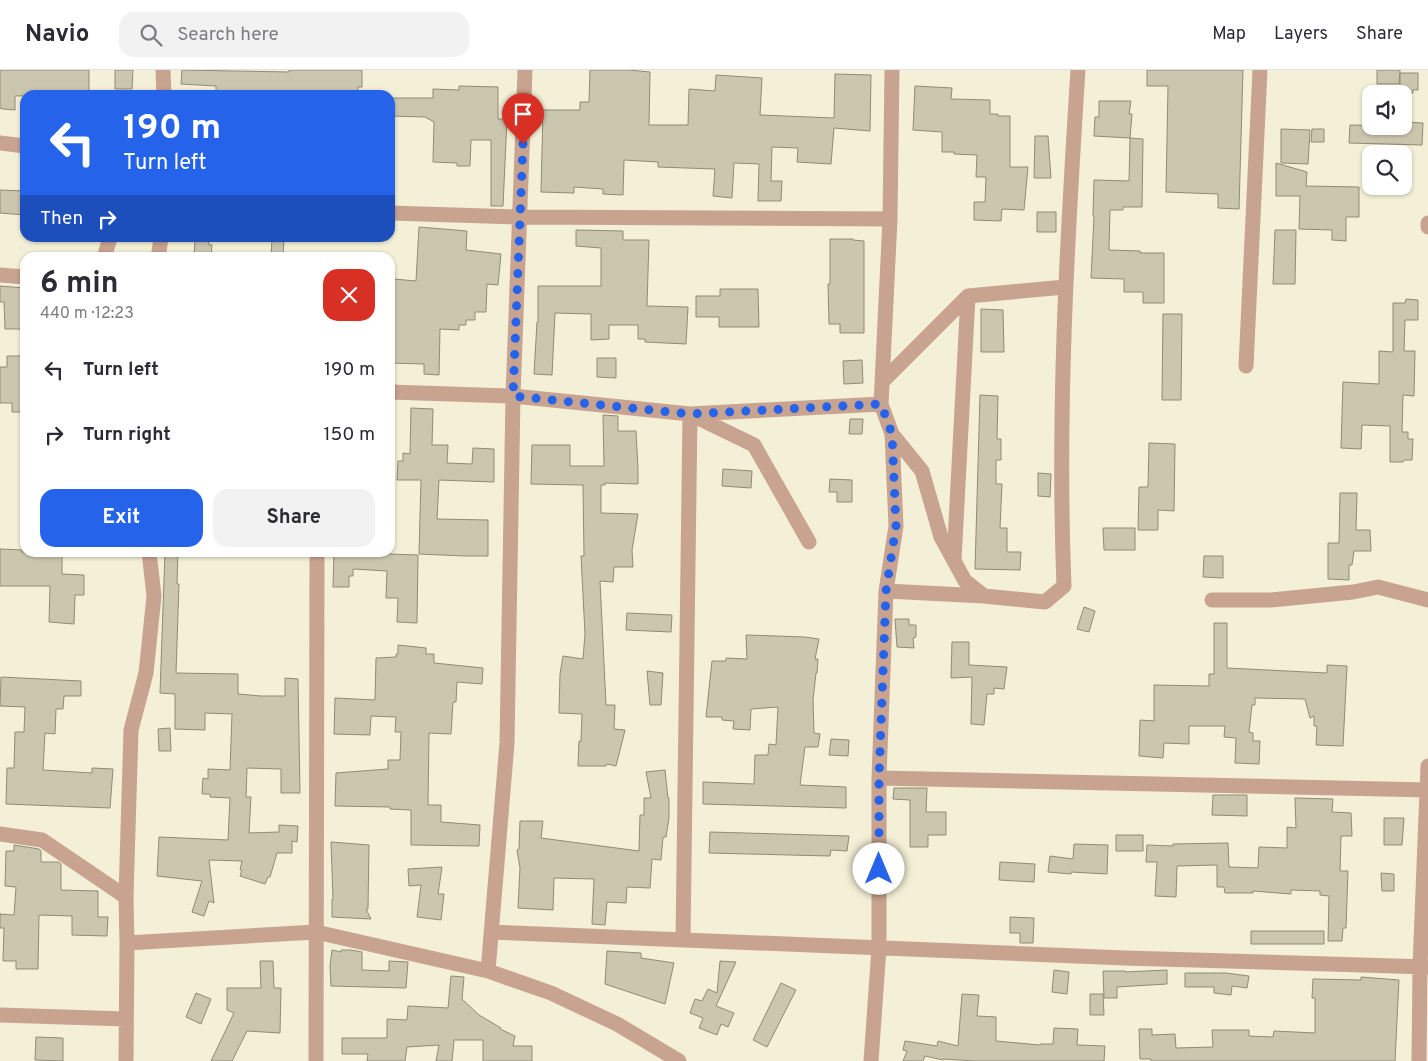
<!DOCTYPE html>
<html lang="en">
<head>
<meta charset="utf-8">
<style>
	:root { --surface:#fff; --page:#f2f2f3; --text:#2b2b33; --muted:#7c7c81; --line:#e1e1e2; --accent:#2563eb }
	body { margin:0; font-family:Overpass,sans-serif; background:var(--page); color:var(--text); height:100vh; display:flex; flex-direction:column; font-size:19px; white-space:nowrap }
	* { box-sizing:border-box; margin:0 }
	p { font-size:16px; color:var(--muted) }
	.icon { flex:none; width:28px; height:28px; fill:none; stroke:currentColor; stroke-width:2; stroke-linecap:round; stroke-linejoin:round }
	.map { position:relative; flex:1; overflow:hidden }
	.side { position:absolute; left:20px; top:182px; width:375px; height:305px; display:flex; flex-direction:column; background:var(--surface); border-radius:15px; box-shadow:0 1px 4px #0004 }
	.side>* { flex:none }
	.hud { position:absolute; left:20px; top:20px; width:375px; height:152px; border-radius:15px; box-shadow:0 1px 4px #0004; background:#2563eb; color:#fff; overflow:hidden }
	.controls { position:absolute; left:1362px; top:15px; display:grid; gap:10px }
	.controls a { display:grid; place-items:center; width:50px; height:50px; border-radius:10px; background:var(--surface); box-shadow:0 1px 4px #0004; font-size:25px }
	.pin { position:absolute; display:grid; place-items:center; width:42px; height:42px; color:#fff; margin:-51px -21px; border-radius:50% 50% 50% 0; rotate:-45deg; box-shadow:0 0 5px #0007 }
	.pin .icon { rotate:45deg }
	.me { position:absolute; width:55px; margin:-28px; rotate:0deg; stroke-linejoin:round; filter:drop-shadow(0 0 4px #0008) }
	.turn { display:flex; align-items:center; gap:18px; height:105px; padding:0 20px; font-size:22px }
	.turn .icon { width:65px; height:65px; stroke-width:2.5 }
	.turn b { display:block; font-size:35px; line-height:42px }
	.then { display:flex; align-items:center; height:48px; padding:0 20px; background:#0003; gap:10px; font-size:19px }
	.round { display:grid; place-items:center; flex:none; width:52px; height:52px; border-radius:15px; background:var(--page) }
	.headline { display:flex; align-items:center; justify-content:space-between; height:85px; padding:0 20px }
	h1 { font-size:30px; font-weight:700; line-height:38px }
	.primary-button { display:flex; gap:10px; margin-top:auto; padding:10px 20px }
	.primary-button a { flex:1; height:58px; border-radius:15px; background:var(--accent); color:#fff; font-size:20px; font-weight:700; line-height:58px; text-align:center }
	.primary-button a+a { background:var(--page); color:var(--text) }
	ul { padding:0; list-style:none }
	li { display:flex; align-items:center; gap:15px; height:65px; padding:0 20px }
	li div { flex:1 }
	li b { display:block; font-size:19px }
	li em { font-style:normal }
	header { display:flex; align-items:center; gap:30px; box-sizing:border-box; height:70px; padding:0 25px; background:var(--surface); border-bottom:1px solid var(--line) }
	header strong { font-size:24px }
	nav { display:flex; gap:28px; margin-inline-start:auto; font-size:18px }
	.search { width:350px; height:45px; background:var(--page); display:flex; align-items:center; gap:12px; box-sizing:border-box; padding:0 18px; border-radius:15px; color:var(--muted); font-size:19px }
	.map>svg:first-child { display:block }
	.building { fill:#cbc7af; stroke:#8f8b74 }
	.lines { fill:none; stroke-linecap:round; stroke-linejoin:round }
	.minor { stroke:#c8a390; stroke-width:15 }
	.route { stroke:#2563eb; stroke-width:9; stroke-dasharray:0 16.2 }
</style>
</head>
<body>
<header>
<strong>Navio</strong>
<div class="search"><svg class="icon" aria-label="search" viewBox="0 0 24 24"><circle cx="10" cy="10" r="6"/><path d="M15 15l6 6"/></svg>Search here</div>
<nav><a>Map</a><a>Layers</a><a>Share</a></nav>
</header>
<div class="map">
<svg width="1428" height="991" viewBox="0 0 1428 991">
	<rect width="100%" height="100%" fill="#f4f0d7"/>
	<path class="building" d="M0 0H89V25L15 26V40L3 39 0 38Z
		M115 0H133L132 19H115Z
		M182 0 289 2V0H362V17H358V25H216V16L181 14Z
		M590 0H629L650 2 649 55H688L689 19 715 21 716 5 762 8 760 45 834 48 835 4 871 5 870 61 834 58 831 94 797 92 798 78 772 77 771 111H782L781 131H758L759 94 734 93 732 128 713 126 715 99 658 97V92L624 90 623 125 603 124V119L574 117V123L541 122 543 40H580V32H589Z
		M1147 0H1243L1239 139 1218 138V124L1166 122 1168 16H1147Z
		M1377 0H1400L1399 14H1377Z
		M1400 3H1418V20H1413V23L1400 22Z
		M459 16 498 17V49H507L503 136H491V70H471L470 96H457V93L433 92 434 52 425 47 390 46V28H433V19L459 20Z
		M915 16 952 18 951 29 990 30V44H998V46H1010V97H1028L1024 140 1002 139 1001 151 974 150V132H985L986 107H976L977 85 954 84V82H942V62L913 60Z
		M1099 31H1131L1129 44H1132L1130 68 1094 66 1095 47H1099Z
		M1404 52 1423 53 1422 75 1349 73 1350 55 1404 56Z
		M1281 59 1310 60 1308 94 1281 93Z
		M1312 59H1324V72H1311Z
		M1035 66H1048L1051 108H1034Z
		M1130 68 1143 69 1142 137H1123V140H1110L1109 180 1140 181V183H1164V233H1143V222H1124V209L1091 208 1094 146H1093L1094 110 1129 111Z
		M1276 93 1307 102 1306 116 1359 117V147H1346V171L1332 170V160L1299 159 1300 126H1276Z
		M0 120 25 121V145L0 143Z
		M1037 142H1056V162H1037Z
		M419 157 467 161 466 180 501 184 498 215 487 214 486 242H475V250H466V255H459V260L440 259 439 305 424 304V294L390 293V218H394V209L416 211Z
		M576 160 623 161V170H649L647 236 688 237 686 274 645 272V269H638V255H609V269L591 270V244L555 243 552 305 534 304 537 252H538V216H601V178L576 176Z
		M1275 160H1296L1295 214H1273Z
		M272 168H284L283 188H271Z
		M195 169 209 171V175H212L211 188H194Z
		M830 169H853V170L864 171V263H840V254H829L828 214H830Z
		M0 216 25 218V259H5L4 232H0Z
		M720 219H758L759 257H719V247H696V226H720Z
		M1406 229 1418 230V250H1405L1404 281H1415L1414 326 1403 325 1402 362H1408V369H1413L1412 390H1404L1403 392H1390V356L1362 355 1361 379 1341 378 1343 312 1379 314V281L1393 282V233H1405Z
		M981 239 1003 240 1004 282H981Z
		M1163 244H1182L1181 330H1162Z
		M7 286H25L24 342H12V333H0V297H7Z
		M597 288H616V308L597 307Z
		M862 290 863 313 844 314 843 291Z
		M980 325 998 326 997 369H1001V390H996V414H1002L1000 458H1007V482H1021L1020 500 975 499Z
		M411 338 433 339 432 375H448L447 393 472 394 473 378 494 379V412L439 410 437 449 488 450V486H465L419 484 421 410H397L398 391H403V383L410 384Z
		M603 345 618 346V361H636L638 399V414L605 413V415H601V443L638 444 632 480 633 497H614L613 512 600 511 606 635H615L614 659 625 660 616 696 607 694 606 696H578L579 671H581L582 644 559 643 560 604 563 586 583 589 585 564 581 486H584L583 415 531 414 532 375H570V396H604Z
		M850 349H863L862 364H849Z
		M1149 373 1175 374 1174 441 1158 440V460H1138L1139 417H1148Z
		M723 399 752 401 751 418 722 416Z
		M1038 403 1051 404 1050 427 1038 426Z
		M830 409 852 410V432H837V422H829Z
		M1340 423H1357L1356 460H1370L1371 481H1354L1352 495H1349V510L1328 509V473H1339Z
		M1103 458H1135V480H1104Z
		M0 479 22 480V482H62V504L84 505V525H75L74 554 49 552 50 516H0Z
		M165 482H178L177 514H179L176 603 238 604V624L261 626H285V608L298 609 300 723H281V699L247 698 246 727H251L249 763 279 762V755L298 756 297 772 292 771V783H277L270 807H268L265 814 240 806 242 800H240L242 791 209 790 214 833 209 831 204 846 192 842 202 811 157 806 159 767 228 770 230 728 210 727V724H202L203 708 208 709V699L230 700 232 644 205 643V660L175 659V624L160 623Z
		M334 482 418 485 417 553 397 552 398 528H386L387 501 353 499V506H349V517H333Z
		M1204 486H1223V508L1203 507Z
		M1084 537 1095 541 1089 562 1077 559Z
		M627 543 672 545 671 562 626 560Z
		M895 549H909V555H916V567L913 568 914 578 897 577Z
		M1214 553H1227V598L1327 603V595L1347 596 1343 676 1316 675 1317 656H1314V646L1310 648 1305 629 1255 628V635H1252L1249 662 1253 663V671H1260L1259 694 1235 693 1236 668 1224 667 1225 656H1189V674L1164 673 1163 688 1139 686 1140 650 1154 651V615L1209 616V604H1214Z
		M746 565 805 567 819 569 815 589H818L817 603H816L813 630 814 663 820 664 818 677H805L800 715 846 717V738L703 734V712L754 714 755 685H768L769 674 776 675 778 637 751 639 750 660 733 659 734 651 722 650V647H706L712 591H726V588L747 589Z
		M952 572H969V595L1007 597 1004 619 994 618V624H987L984 655 971 654 972 607 951 608Z
		M398 575 426 578V584H434V593L483 598 482 614 457 612 456 632H453L451 664 429 663 428 735H441V752L480 755 479 776 411 775V740L390 739V737L335 736 336 703 388 699V690H400L401 662H395L396 647 371 646 370 665 334 664 335 628 375 630 376 588 396 587V584H398Z
		M647 601 663 603 661 635H650Z
		M1 607 81 611V626H64L63 639H56L55 664 45 663 43 700 92 703V698L113 699 110 738 6 734 7 698H14L15 662H24L25 637 0 636Z
		M170 658 171 681H159L158 659Z
		M831 669 849 670 848 686 829 685Z
		M665 700 668 728H669V748L666 767H663L661 790 652 789 650 818 627 817 626 833 607 832 605 855 592 854 594 809 554 808 553 840 518 838 520 798 517 780 519 779 520 751H543L541 768 639 781 640 745H644V728H651L646 702Z
		M894 718H927L926 742H946V765H928V777H910V730L893 729Z
		M1213 725H1247V746L1212 745Z
		M1295 728 1333 729 1332 742 1351 743 1352 766H1341L1340 801H1348L1346 858H1343L1342 871H1328L1329 826 1320 825V821L1291 820V824L1253 821V823H1225L1224 817H1217V795L1177 796 1176 827 1155 826 1157 792H1146L1147 775 1173 776V774L1228 773 1229 797 1258 798 1259 777 1287 778V757L1296 758Z
		M1384 748H1404L1402 775H1384Z
		M710 762 849 766 847 781 831 780 830 786 709 783Z
		M1116 765H1143V781H1116Z
		M331 772 369 775 368 839H366L371 849 332 847V829H333Z
		M1074 774 1108 775 1107 804 1071 802V804L1048 802 1050 786 1073 789Z
		M14 775 39 779 41 781V792H58L61 794V820L98 821V847H108L107 866 72 865V846L39 845 38 899H16V891H3L4 858H0V844L14 845 16 817 5 816 6 781H14Z
		M1000 792 1035 794 1034 812 999 810Z
		M442 797 438 824H444L441 850 417 847 421 815 409 816 408 799Z
		M1381 803 1394 804V821H1382Z
		M1010 847 1034 848 1033 873H1020V863H1010Z
		M1251 861H1324V874H1251Z
		M332 880 341 882V880H351L362 882V900L389 901V891L408 892 406 918 331 916 330 896Z
		M607 881 641 883V888L674 893 665 934 605 914Z
		M260 891H273L274 918H281L280 963 247 961 232 991H211L234 943 227 940V918H261Z
		M720 891 736 892 716 936 734 943 728 957 721 954 717 965 699 958 703 948 690 943 695 929 702 931 708 919 717 923Z
		M1054 900 1069 902 1067 924 1052 922Z
		M1167 900V914L1117 917V928H1104L1103 901H1125V902Z
		M1185 903H1226L1249 906 1247 918 1232 916 1231 925 1214 923V917H1185Z
		M451 906 464 907 462 929 479 945 501 958 500 959 515 966 513 976H532V991H483V970H454L452 991H436L439 975 407 977 405 991H367L368 984H342V968H387V949L407 950 408 936 448 938Z
		M1361 907 1399 910 1395 991H1151V989H1140L1139 959H1152V965L1175 964 1176 978 1213 977 1212 960H1249V966L1273 967 1274 961 1315 963V928H1312L1313 909 1361 910Z
		M781 913 796 920 767 977 753 970Z
		M196 923 211 929 201 954 186 947Z
		M962 924 979 925 977 946 996 947V971L1040 975V974H1053L1054 958 1078 959 1077 975 1105 976 1104 991H975L943 989V990L925 986 923 991H903L907 981 903 980 905 971 937 976 938 971 958 976Z
		M1090 924H1103L1104 945H1090Z
		M36 967 63 968V991L35 990Z"/>
	<g class="lines">
		<path class="minor" d="M163 0 164 25
			M0 73 25 76
			M390 143 520 147 890 149
			M1428 153V157
			M104 188 110 168
			M158 188 161 168
			M0 205 25 207
			M1246 296 1260 0
			M883 311 968 226 1065 217
			M390 322 513 326 690 344 881 334
			M892 364 922 401 941 467 965 511 984 526
			M954 490 968 226
			M886 521 984 526 1045 532 1064 516C1057 344 1067 172 1078 0
			M1212 530H1271L1353 522 1378 517 1428 530
			M879 708 1428 720
			M0 764 42 770 126 827
			M491 862 1125 888 1428 897
			M683 870 690 344 754 375 809 472
			M127 873 316 862 488 901 551 923 617 954 679 991
			M488 901 507 673 513 326 525 0
			M0 945 126 949
			M126 991 127 873 126 827 131 660 146 603 154 526 149 482
			M316 991 317 482
			M871 991 879 878V708L886 521 896 456 892 364 881 334 890 149 892 0
			M1419 991 1420 896 1428 696"/>
	</g>
	<g class="lines">
		<path class="route" d="M523 74 513 326 690 344 881 334 892 364 896 456 886 521 879 708V799"/>
	</g>
</svg>
<div class="controls">
<a><svg class="icon" aria-label="sound" viewBox="0 0 24 24"><path d="M4 9h4l5-4v14l-5-4H4zM17 9q2 3 0 6"/></svg></a>
<a><svg class="icon" aria-label="search" viewBox="0 0 24 24"><circle cx="10" cy="10" r="6"/><path d="M15 15l6 6"/></svg></a>
</div>
<div class="pin" style="left:523px;top:74px;background:#d93025"><svg class="icon" aria-label="arrive" viewBox="0 0 24 24"><path d="M6 21V4h12l-3 4 3 4H6"/></svg></div>
<svg class="me" style="left:879px;top:799px" viewBox="-20 -20 40 40"><circle r="19" fill="#fff"/><path d="M0-13L10 11 0 6-10 11z" fill="#2563eb"/></svg>
<div class="hud">
<div class="turn"><svg class="icon" aria-label="left" viewBox="0 0 24 24"><path d="M17 20v-9H6M10 6l-5 5 5 5"/></svg><div><b>190 m</b>Turn left</div></div>
<div class="then">Then<svg class="icon" aria-label="right" viewBox="0 0 24 24"><path d="M7 20v-9h11M14 6l5 5-5 5"/></svg></div>
</div>
<section class="side">
<div class="headline"><div><h1>6 min</h1><p>440 m · 12:23</p></div><a class="round" style="background:#d93025;color:#fff"><svg class="icon" aria-label="close" viewBox="0 0 24 24"><path d="M6 6l12 12M18 6L6 18"/></svg></a></div>
<ul>
<li><svg class="icon" aria-label="left" viewBox="0 0 24 24"><path d="M17 20v-9H6M10 6l-5 5 5 5"/></svg><div><b>Turn left</b></div><em>190 m</em></li>
<li><svg class="icon" aria-label="right" viewBox="0 0 24 24"><path d="M7 20v-9h11M14 6l5 5-5 5"/></svg><div><b>Turn right</b></div><em>150 m</em></li>
</ul>
<div class="primary-button"><a>Exit</a><a>Share</a></div>
</section>
</div>
</body>
</html>
